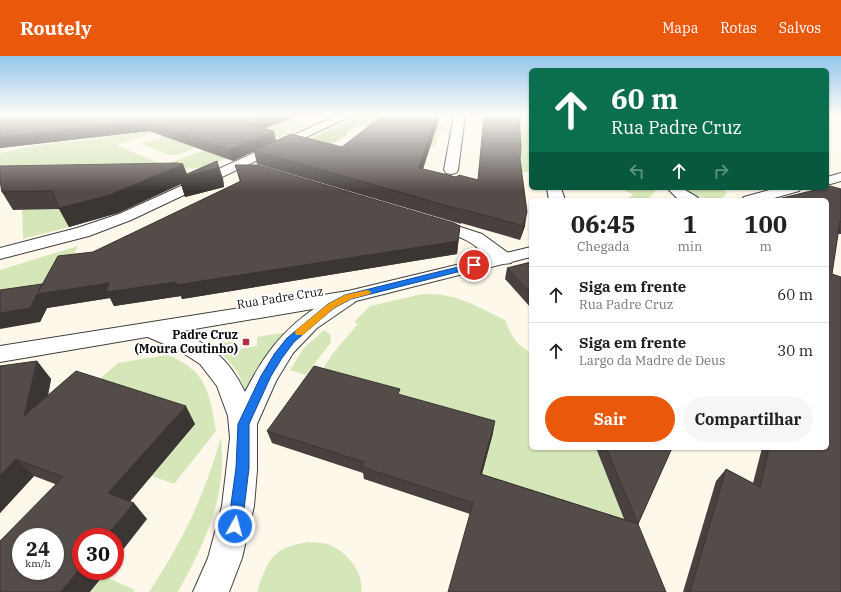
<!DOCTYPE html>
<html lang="pt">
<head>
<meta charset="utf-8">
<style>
	:root { --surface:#fff; --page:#f6f6f6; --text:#222; --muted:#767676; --line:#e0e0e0; --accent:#ea580c }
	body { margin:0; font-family:"IBM Plex Serif",serif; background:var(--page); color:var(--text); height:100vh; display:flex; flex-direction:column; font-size:15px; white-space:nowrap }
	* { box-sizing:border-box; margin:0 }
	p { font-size:13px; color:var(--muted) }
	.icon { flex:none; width:22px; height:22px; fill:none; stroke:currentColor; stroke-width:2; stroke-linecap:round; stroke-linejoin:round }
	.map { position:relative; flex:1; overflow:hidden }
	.details { position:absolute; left:529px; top:142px; width:300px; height:252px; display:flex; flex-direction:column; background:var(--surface); border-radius:6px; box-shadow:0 1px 3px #0004 }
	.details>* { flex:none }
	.top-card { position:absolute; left:529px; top:12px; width:300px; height:122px; border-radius:6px; box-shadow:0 1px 3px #0004; background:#0b6e4f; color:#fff; overflow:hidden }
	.speed { position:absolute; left:12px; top:472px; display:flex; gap:8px; font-size:20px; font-weight:700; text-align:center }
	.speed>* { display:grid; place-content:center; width:52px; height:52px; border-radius:50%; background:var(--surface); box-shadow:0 1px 3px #0004; line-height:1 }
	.speed small { font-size:10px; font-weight:400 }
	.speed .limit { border:6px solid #d22; background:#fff; color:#111 }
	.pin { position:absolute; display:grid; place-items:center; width:34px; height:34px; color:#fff; margin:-17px; border:2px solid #fff; border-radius:50%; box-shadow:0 1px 4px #0007 }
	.me { position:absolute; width:44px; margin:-22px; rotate:7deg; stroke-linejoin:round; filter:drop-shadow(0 0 3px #0008) }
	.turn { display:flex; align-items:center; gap:14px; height:84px; padding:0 16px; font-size:18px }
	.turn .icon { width:52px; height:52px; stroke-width:2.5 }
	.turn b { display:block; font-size:28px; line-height:34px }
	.lanes { display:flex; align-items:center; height:38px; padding:0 16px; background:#0003; justify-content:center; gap:20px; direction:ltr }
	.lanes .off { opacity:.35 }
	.eta { display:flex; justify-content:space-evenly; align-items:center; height:68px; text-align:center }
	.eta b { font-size:24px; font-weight:700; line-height:28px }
	.button { display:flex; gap:8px; margin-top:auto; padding:8px 16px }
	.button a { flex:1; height:46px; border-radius:24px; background:var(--accent); color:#fff; font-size:16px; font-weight:700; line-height:46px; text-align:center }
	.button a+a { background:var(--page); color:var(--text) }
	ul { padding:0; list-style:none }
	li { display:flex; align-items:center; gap:12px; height:56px; padding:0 16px; border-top:1px solid var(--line) }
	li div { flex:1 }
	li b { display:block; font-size:15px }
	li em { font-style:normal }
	header { display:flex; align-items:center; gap:24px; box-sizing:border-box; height:56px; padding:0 20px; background:var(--accent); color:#fff }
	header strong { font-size:19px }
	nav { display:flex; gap:22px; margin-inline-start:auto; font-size:14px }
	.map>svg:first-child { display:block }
	.green { fill:#d5e6b8 }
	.forest { fill:#bbd598 }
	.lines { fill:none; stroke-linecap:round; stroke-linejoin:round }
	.minor-casing { stroke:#3f3f3f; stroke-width:2 }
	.tertiary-casing { stroke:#3f3f3f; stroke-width:2 }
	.minor { fill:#fff; fill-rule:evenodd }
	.tertiary { fill:#fff; fill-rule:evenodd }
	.wall { fill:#48413f }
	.shaded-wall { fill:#3b3533 }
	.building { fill:#544c49; stroke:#3b3533; fill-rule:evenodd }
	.route { fill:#1a73e8; stroke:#114b97 }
	.slow { fill:#f59e0b }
	.poi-dot { fill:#b32d43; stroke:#fff; stroke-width:1.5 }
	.labels { text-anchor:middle; stroke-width:4; stroke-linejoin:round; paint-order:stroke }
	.street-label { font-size:12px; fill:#0c0c0c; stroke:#fff }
	.poi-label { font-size:12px; font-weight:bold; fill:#0c0c0c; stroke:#fff; text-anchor:end }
</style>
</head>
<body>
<header>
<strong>Routely</strong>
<nav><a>Mapa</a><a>Rotas</a><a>Salvos</a></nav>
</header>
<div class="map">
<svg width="841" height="536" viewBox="0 0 841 536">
	<rect width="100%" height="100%" fill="#fef8eb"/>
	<path class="green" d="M208 59 116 89 164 109 289 63 310 69 202 112 0 118V97L34 90 139 77Z
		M224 59 195 92 177 99H169L141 88Z
		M437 59H454L442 60 440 68 449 69 444 70V72L448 73V74H439L435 91 391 88Z
		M531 59V116H519L516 60Z
		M627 132H657C648 147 643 144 627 144L633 138 625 135Z
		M685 132H722L727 137 722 142C710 144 693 142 685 132Z
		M103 150 68 168 69 171 23 183 22 154Z
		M78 190 52 242 0 250V214Z
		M423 238C457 237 476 250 505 264 511 280 516 288 531 297V392H596L630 479 479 429 493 377 317 322 333 297 358 268 354 266 370 250Z
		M324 274 330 278 331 286 306 319 290 314 303 293Z
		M288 276 247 342C241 318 232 304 210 290L234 285V294L257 290V281Z
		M166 299C206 312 210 338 216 375L174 428 152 420 195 368 89 332 118 307Z
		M221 381C227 442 206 484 178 536H149C182 486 205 439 221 381Z
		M308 486C315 487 324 486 330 489 347 496 365 518 361 536H257C268 503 272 492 308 486Z
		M103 520 135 534 133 536H91Z"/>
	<path class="forest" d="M359 59 437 60 374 69 361 70 349 74 346 80 331 88 352 96 291 105 274 114 269 112 264 107 266 104Z"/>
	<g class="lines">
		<g class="minor-casing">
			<path id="minor" d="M338 59H353L131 164 89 180 0 203V192L77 172 119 158Z
				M454 59H465L458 114 456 117 451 118 446 117 444 114Z
				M547 132H561L565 144H549Z
				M430 161 482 178 511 199 513 203 511 207C494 211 484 195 471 187 459 179 438 174 424 170L422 166 424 162Z
				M348 235 355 236 358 241 355 246 317 272 293 297 276 325 257 368V414L254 450 242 502 229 536H193L208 502 222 450 230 382 228 360 217 330 200 308 180 295 143 279 140 274 143 269C154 266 162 270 173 274 209 287 228 301 245 336 264 299 283 273 318 250 327 244 337 237 348 235Z"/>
		</g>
		<g class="tertiary-casing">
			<path id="tertiary" d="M841 117V125L827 129V121Z
				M667 132H683C688 137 696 139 700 144H679Z
				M777 132H801L799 135 767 144H741L744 141Z
				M531 191V201L348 247 0 306V290L348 235Z"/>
		</g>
		<use href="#minor" class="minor"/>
		<use href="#tertiary" class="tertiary"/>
	</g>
	<path class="wall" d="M0 60H295V61L265 72 276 85 342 91 382 60H440L423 113 456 121 478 124 520 103 525 170 520 184 461 167V168L257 108 254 95 233 105 149 75 0 92Z
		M217 105 223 123 224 131 185 141 181 128 118 157 69 171 59 153 13 154 2 136 183 108 187 118Z
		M235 109 460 170 457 198 182 243 181 240 114 250 110 242 47 252 40 266 42 228 93 196 240 126Z
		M841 133V178H838L832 218 841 536H683L716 425 726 413 753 427 762 392H827V144Z
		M531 206V252L505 223 507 212Z
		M37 305 51 323 48 339 195 368 130 445 147 463 34 420 0 457V310Z
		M400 339 493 377 482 418 624 463 596 392H672L638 468 470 458 364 423 363 417 272 387 267 375Z"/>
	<path class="shaded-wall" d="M270 60H295V61L249 78 247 68Z
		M436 60H440L419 125V112Z
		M145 65 149 75 0 92V81Z
		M274 75 276 85 233 105 230 94Z
		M217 105 223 123 224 131 185 141 181 128 118 157 69 171 59 152 183 108 187 120Z
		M527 156 525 170 520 184 523 170Z
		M460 170 457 198 182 243 181 240 114 250 110 242 47 252 40 266 0 273V257L37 238 109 227Z
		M37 305 51 323 41 377 24 360Z
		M186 350 195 368 123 454 108 437Z
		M495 365 493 377 479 429 480 418Z
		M16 403 34 420 0 457V420Z
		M134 447 147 463 115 504V481H105Z
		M81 511V515H107L90 536H60Z"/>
	<path class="building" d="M20 60H270L247 68 274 75 230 94 145 65 0 81V61Z
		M382 60H436L419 112 456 121 459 119 478 124 484 60H519L521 91 520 103 527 156 523 170 462 153V154L254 95 291 78 342 91Z
		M217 105 218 112 178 122Z
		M177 107 183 108 110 139 59 152 52 135 2 136 0 125V110Z
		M235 109H258L454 167 460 170 458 185 176 229V226L106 236 109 227 37 238 30 252 0 257V234L42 228 38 236 58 200 93 196 241 125Z
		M830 130 841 133V166L840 165 832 218 841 221V536H690L726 413 760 431 769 392H827V144H774L823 132H827V131Z
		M531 206V237L507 212Z
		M37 305 24 360 76 315 186 350 108 437 134 447 105 481H81V511L60 536H0V485L63 421 16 403 0 420V310ZM21 481H55V515H21Z
		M314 310 400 333 398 338 495 365 480 418 638 468 606 392H672L638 468 666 536H448L473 447 362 411 364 406 267 375Z"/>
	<linearGradient id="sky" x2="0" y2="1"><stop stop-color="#93c6ec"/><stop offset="0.44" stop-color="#fffcf6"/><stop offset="1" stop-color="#fffcf6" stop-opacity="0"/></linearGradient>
	<rect width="841" height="135" fill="url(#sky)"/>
	<path class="route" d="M474 207 477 208V211L351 243 334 252 294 286 282 302 271 320 249 368V412L242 470 240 474 235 476 230 474 228 470 236 412 238 368 261 320 275 297 287 282 328 248 345 239Z"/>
	<path class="slow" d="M367 234 370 235 371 236 370 238 351 243 334 252 303 279H296L295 276 296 274 328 248 345 239Z"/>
	<rect class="poi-dot" x="242" y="282" width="8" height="8" rx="2"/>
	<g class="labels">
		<g class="street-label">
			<text transform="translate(280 242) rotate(-9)" y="4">Rua Padre Cruz</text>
		</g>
		<g class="poi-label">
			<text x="238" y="283">Padre Cruz<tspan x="238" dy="14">(Moura Coutinho)</tspan></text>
		</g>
	</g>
</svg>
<div class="speed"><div>24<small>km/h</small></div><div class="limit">30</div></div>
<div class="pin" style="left:474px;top:209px;background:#d93025"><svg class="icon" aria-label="arrive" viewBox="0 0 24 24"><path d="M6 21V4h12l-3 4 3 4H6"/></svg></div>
<svg class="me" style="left:235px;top:470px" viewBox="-20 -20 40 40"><circle r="17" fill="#1a73e8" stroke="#fff" stroke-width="3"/><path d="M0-11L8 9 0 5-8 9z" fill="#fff"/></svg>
<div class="top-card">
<div class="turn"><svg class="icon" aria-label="ahead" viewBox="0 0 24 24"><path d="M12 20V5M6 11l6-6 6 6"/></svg><div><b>60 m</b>Rua Padre Cruz</div></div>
<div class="lanes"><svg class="icon off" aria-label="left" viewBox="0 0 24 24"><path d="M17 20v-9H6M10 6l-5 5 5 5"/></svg><svg class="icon" aria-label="ahead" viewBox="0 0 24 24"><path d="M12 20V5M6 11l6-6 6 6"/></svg><svg class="icon off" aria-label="right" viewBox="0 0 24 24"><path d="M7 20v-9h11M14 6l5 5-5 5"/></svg></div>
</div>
<section class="details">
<div class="eta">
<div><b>06:45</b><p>Chegada</p></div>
<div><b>1</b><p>min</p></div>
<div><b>100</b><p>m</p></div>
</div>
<ul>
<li><svg class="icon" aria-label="ahead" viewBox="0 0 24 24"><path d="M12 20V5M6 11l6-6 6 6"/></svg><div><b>Siga em frente</b><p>Rua Padre Cruz</p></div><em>60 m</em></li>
<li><svg class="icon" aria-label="ahead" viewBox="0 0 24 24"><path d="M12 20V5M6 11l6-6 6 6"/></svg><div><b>Siga em frente</b><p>Largo da Madre de Deus</p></div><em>30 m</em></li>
</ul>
<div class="button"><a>Sair</a><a>Compartilhar</a></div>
</section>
</div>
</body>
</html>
